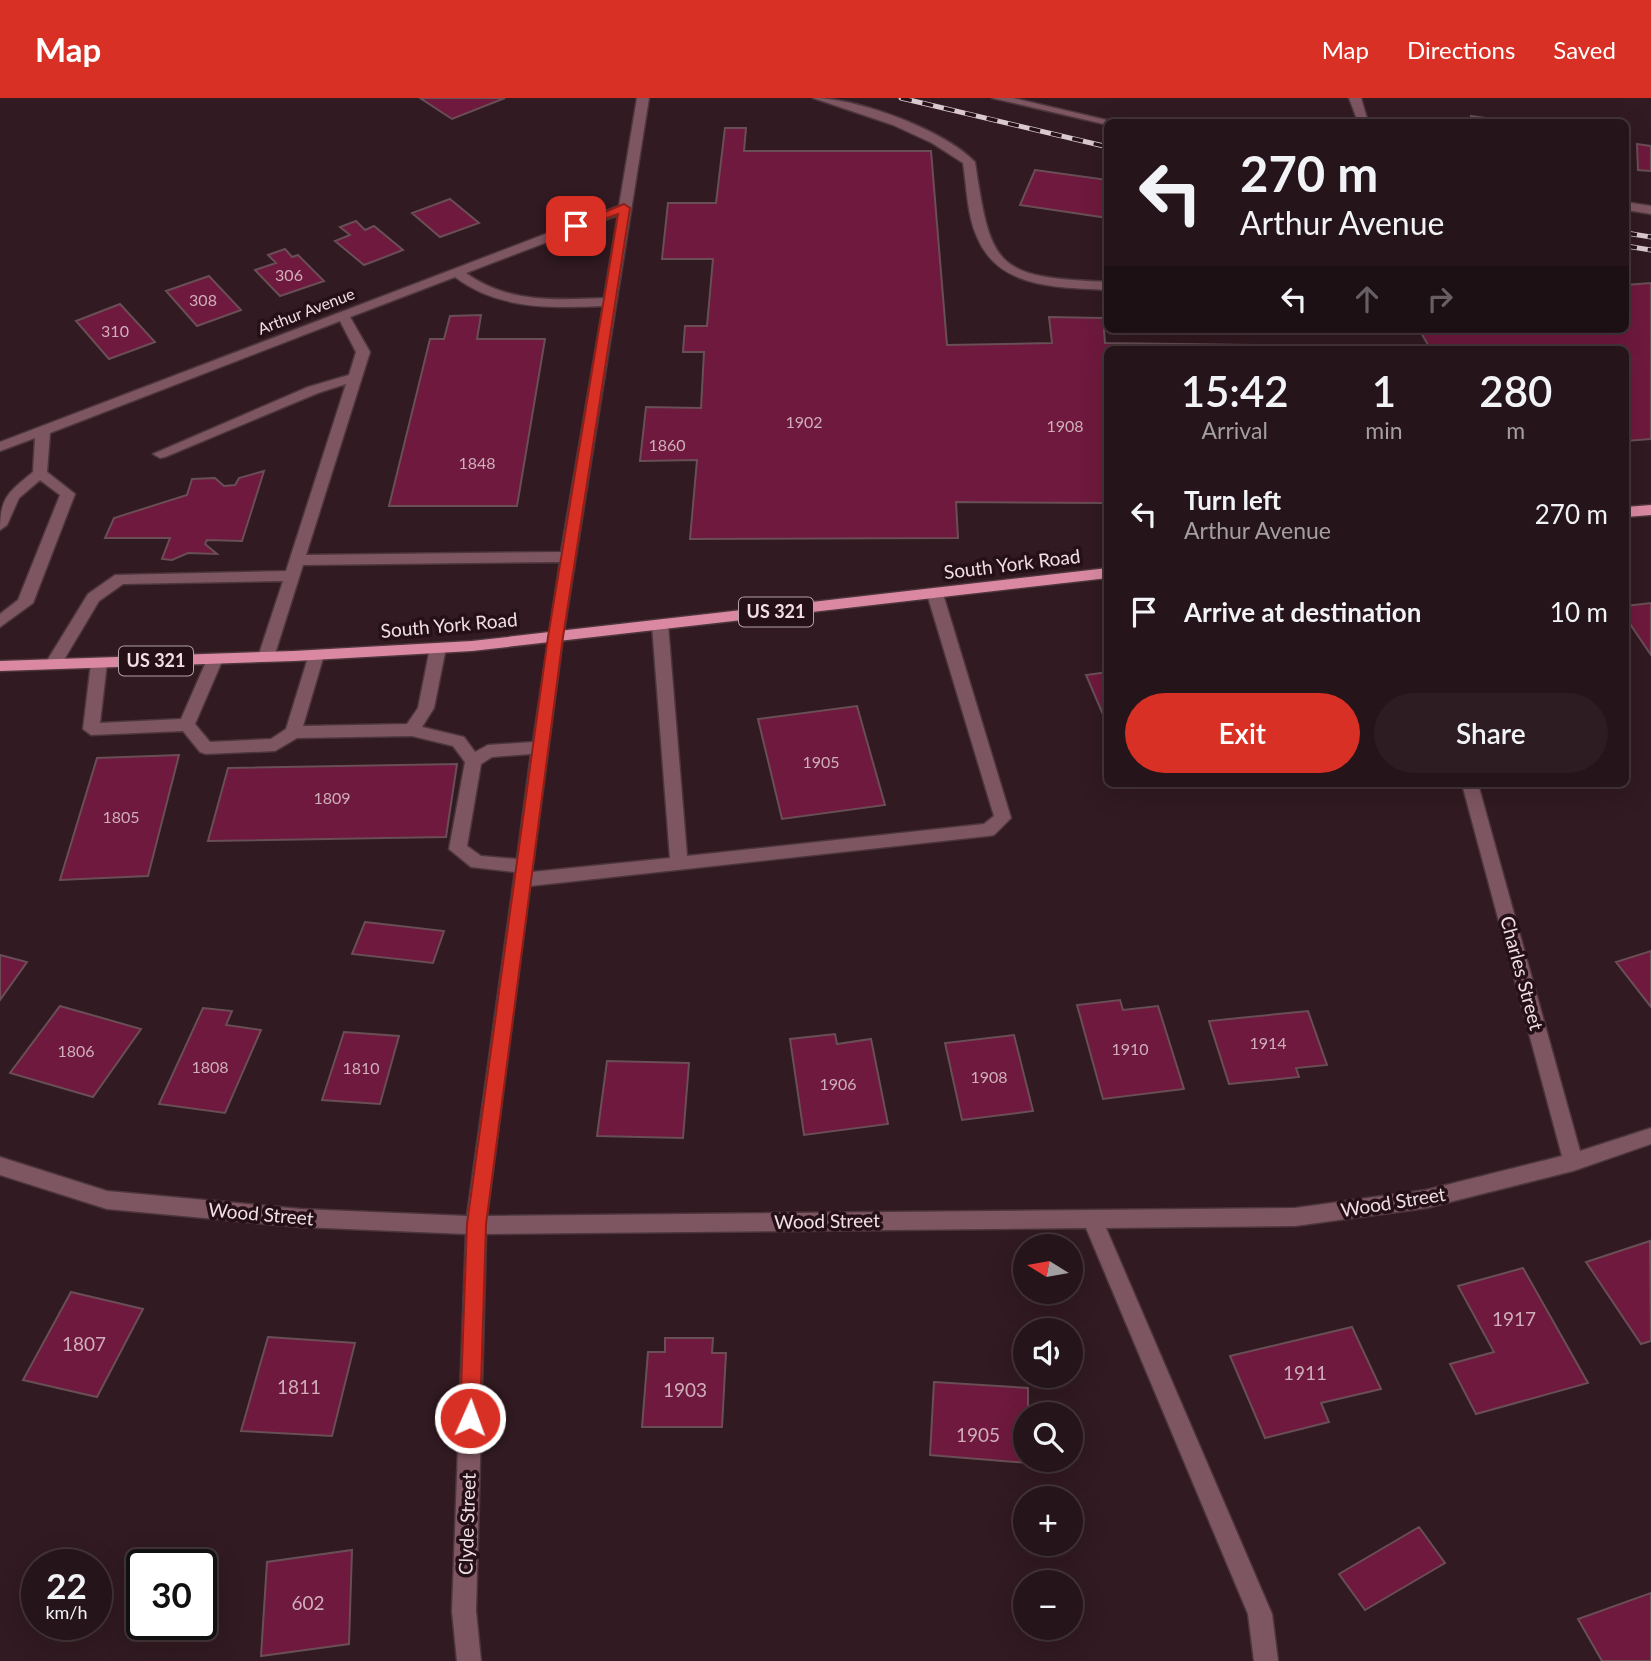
<!DOCTYPE html>
<html lang="en">
<head>
<meta charset="utf-8">
<style>
	:root { --surface:#251419; --page:#2d1d22; --text:#f1f3f6; --muted:#a39ea2; --line:#423338; --accent:#d93025 }
	body { margin:0; font-family:Lato,sans-serif; background:var(--page); color:var(--text); height:100vh; display:flex; flex-direction:column; font-size:26px; white-space:nowrap }
	* { box-sizing:border-box; margin:0 }
	p { font-size:23px; color:var(--muted) }
	.icon { flex:none; width:38px; height:38px; fill:none; stroke:currentColor; stroke-width:2; stroke-linecap:round; stroke-linejoin:round }
	.map { position:relative; flex:1; overflow:hidden }
	.side { position:absolute; left:1104px; top:248px; width:525px; height:441px; display:flex; flex-direction:column; background:var(--surface); border-radius:10px; box-shadow:0 7px 28px #0002,0 0 0 2px var(--line) }
	.side>* { flex:none }
	.guide { position:absolute; left:1104px; top:21px; width:525px; height:214px; border-radius:10px; box-shadow:0 7px 28px #0002,0 0 0 2px var(--line); background:#251419; color:var(--text); overflow:hidden }
	.needle { width:46px; rotate:281deg }
	.fabs { position:absolute; left:1013px; top:1136px; display:grid; gap:14px }
	.fabs a { display:grid; place-items:center; width:70px; height:70px; border-radius:50%; background:var(--surface); box-shadow:0 7px 28px #0002,0 0 0 2px var(--line); font-size:35px }
	.speed { position:absolute; left:21px; top:1451px; display:flex; gap:14px; font-size:35px; font-weight:700; text-align:center }
	.speed>* { display:grid; place-content:center; width:91px; height:91px; border-radius:50%; background:var(--surface); box-shadow:0 7px 28px #0002,0 0 0 2px var(--line); line-height:1 }
	.speed small { font-size:18px; font-weight:400 }
	.speed .limit { border:4px solid #111; border-radius:10px; background:#fff; color:#111 }
	.pin { position:absolute; display:grid; place-items:center; width:60px; height:60px; color:#fff; margin:-30px; border-radius:14px; box-shadow:0 4px 10px #0006 }
	.me { position:absolute; width:77px; margin:-38px; rotate:2deg; stroke-linejoin:round; filter:drop-shadow(0 0 5px #0008) }
	.turn { display:flex; align-items:center; gap:24px; height:147px; padding:0 21px; font-size:32px }
	.turn .icon { width:91px; height:91px; stroke-width:2.5 }
	.turn b { display:block; font-size:49px; line-height:60px }
	.lanes { display:flex; align-items:center; height:66px; padding:0 21px; background:#0003; justify-content:center; gap:35px; direction:ltr }
	.lanes .off { opacity:.35 }
	.eta { display:flex; justify-content:space-evenly; align-items:center; height:119px; text-align:center }
	.eta b { font-size:42px; font-weight:600; line-height:49px }
	.action { display:flex; gap:14px; margin-top:auto; padding:14px 21px }
	.action a { flex:1; height:80px; border-radius:42px; background:var(--accent); color:#fff; font-size:28px; font-weight:600; line-height:80px; text-align:center }
	.action a+a { background:var(--page); color:var(--text) }
	ul { padding:0; list-style:none }
	li { display:flex; align-items:center; gap:21px; height:98px; padding:0 21px }
	li div { flex:1 }
	li b { display:block; font-size:26px }
	li em { font-style:normal }
	header { display:flex; align-items:center; gap:42px; box-sizing:border-box; height:98px; padding:0 35px; background:var(--accent); color:#fff }
	header strong { font-size:33px }
	nav { display:flex; gap:38px; margin-inline-start:auto; font-size:24px }
	.map>svg:first-child { display:block }
	.building { fill:#6e193d; stroke:#694e56; stroke-width:2 }
	.lines { fill:none; stroke-linecap:round; stroke-linejoin:round }
	.minor-casing { stroke:#4c363c; stroke-width:3 }
	.major-casing { stroke:#4c363c; stroke-width:3 }
	.minor { fill:#7e5662; fill-rule:evenodd }
	.major { fill:#db89a3; fill-rule:evenodd }
	.rail-casing { stroke:#dac9ce; stroke-width:5 }
	.rail { stroke:#261018; stroke-width:3.5; stroke-dasharray:11; stroke-linecap:butt }
	.route { fill:#d93025; stroke:#8d1f18; stroke-width:2 }
	.labels { text-anchor:middle; stroke-width:7; stroke-linejoin:round; paint-order:stroke }
	.number-label { font-size:16px; fill:#cfaeba }
	.far-street-label { font-size:16px; fill:#efdfe3; stroke:#261018 }
	.shield { fill:#261018; stroke:#b3a1a6; stroke-width:2 }
	.shield-label { font-size:18px; font-weight:bold; fill:#efdfe3 }
	.street-label { font-size:19px; fill:#efdfe3; stroke:#261018 }
	.near-number-label { font-size:19px; fill:#cfaeba }
</style>
</head>
<body>
<header>
<strong>Map</strong>
<nav><a>Map</a><a>Directions</a><a>Saved</a></nav>
</header>
<div class="map">
<svg width="1651" height="1563" viewBox="0 0 1651 1563">
	<rect width="100%" height="100%" fill="#311a21"/>
	<path class="building" d="M420 0H505L452 21Z
		M1471 18 1515 24H1471Z
		M725 30H746L744 53H931L947 247 1052 245 1049 219 1103 220 1105 245 1329 248 1330 252H1108V405L956 404 958 440 690 441 697 362 640 363 646 309 701 310 704 254H683L685 228H707L713 161H662L668 105H716Z
		M1637 46 1651 48V73L1638 72Z
		M1035 72 1108 82V120L1020 107Z
		M450 101 479 125 440 139 412 115Z
		M356 123 365 132 374 128 403 152 364 167 335 143 350 137 340 129Z
		M285 151 292 159 298 157 324 183 280 198 255 172 276 165 268 157Z
		M209 178 241 212 197 228 166 193Z
		M1651 185V341L1626 343V252H1431L1420 233 1626 231V187Z
		M120 206 155 244 109 261 76 223Z
		M481 217 477 241H545L517 408H389L430 241H444L450 218Z
		M264 373 242 443 207 442 205 446 217 456 188 455 172 462 162 461 170 440H105L114 420 187 397 192 381 215 380 224 388 235 387 239 380Z
		M1651 505V557L1626 520V508Z
		M1108 574V628L1086 577Z
		M857 608 885 707 782 721 758 621Z
		M179 657 148 778 60 782 97 660Z
		M457 666 446 739 208 743 228 670Z
		M365 824 444 833 433 865 352 856Z
		M1651 853V909L1616 864Z
		M0 857 27 864 0 902Z
		M1120 902 1123 912 1158 908 1184 991 1103 1001 1077 907Z
		M60 908 141 931 93 999 10 975Z
		M203 910 232 913 226 927 261 932 225 1015 159 1006Z
		M1308 913 1327 967 1296 970 1299 979 1229 986 1209 923Z
		M344 934 399 938 380 1006 322 1002Z
		M835 936 837 946 871 941 888 1026 804 1037 790 941Z
		M1014 937 1033 1013 962 1022 945 945Z
		M607 963 689 965 683 1040 597 1038Z
		M1650 1143 1651 1243 1641 1246 1586 1164Z
		M1523 1170 1588 1285 1476 1316 1450 1266 1494 1254 1458 1188Z
		M71 1194 143 1211 97 1299 23 1282Z
		M1352 1229 1381 1291 1321 1305 1329 1324 1265 1340 1230 1258Z
		M268 1239 355 1245 332 1338 241 1333Z
		M665 1240H713L712 1255H726L722 1329H642L648 1254H665Z
		M934 1284 1028 1290V1316H1026L1028 1365 930 1357Z
		M1419 1429 1445 1465 1365 1512 1339 1476Z
		M352 1452 349 1546 261 1558 267 1464Z
		M1651 1495V1563H1602L1578 1521Z"/>
	<g class="lines">
		<g class="minor-casing">
			<path id="minor" d="M637 0H649L563 539 532 774 670 760 652 527 660 522 668 527 687 758 984 726 994 718 927 496 935 491 943 496 1011 720 994 737 988 738 530 788 487 1118 1295 1110 1426 1092 1562 1058 1462 686H1478L1580 1053 1651 1030V1046L1573 1073 1426 1110 1295 1128 1106 1130 1272 1516 1278 1563H1254L1248 1516 1086 1130 486 1136 476 1513 481 1563H457L452 1513 466 1136 301 1129 107 1111 0 1077V1059L107 1093 301 1111 467 1118 515 774 471 769 449 751 465 664 453 648 412 638 297 640 275 653 206 656 200 654 183 633 91 637 83 631 91 565 99 560 107 565 100 625 181 621 209 557H221L223 561 195 626 210 644 271 641 286 631 310 553H322L324 557 303 628 407 626 418 610 430 550 438 545 446 550 434 610 422 629 464 639 475 654 488 647 533 644 560 464 303 467 274 559 266 564 258 559 283 483 123 486 99 503 59 570 53 571 45 566 88 496 115 477 286 473 346 286 318 295 165 359 160 360 153 356 308 289 349 277 356 254 340 223 50 335 47 374 75 396 33 505 0 529V516L18 502 60 397 40 382 19 400 7 427 0 432C0 399 9 394 33 374L35 340 0 353V344L619 108ZM618 117 604 200C555 202 507 205 466 175ZM455 179C499 212 550 210 603 208L561 454 306 457 370 254 350 219ZM531 656 517 761 481 758 467 748 481 666 492 659Z
				M813 0C858 0 944 32 975 64 991 172 997 179 1108 184V192C1060 189 999 192 977 139 967 117 967 90 963 65L932 45 893 27Z
				M992 0H1013L1115 24H1108V27Z
				M1349 0H1361L1368 24H1358Z
				M1626 104 1651 108V116L1626 112Z"/>
		</g>
		<g class="major-casing">
			<path id="major" d="M1651 407V417L1626 419V409Z
				M1108 470V480L472 553 294 563 0 573V563L294 553 472 543Z"/>
		</g>
		<use href="#minor" class="minor"/>
		<use href="#major" class="major"/>
		<g class="rail-casing">
			<path id="rail" d="M901 0 1108 49
				M1626 135 1651 139
				M1626 148 1651 152"/>
		</g>
		<use href="#rail" class="rail"/>
	</g>
	<path class="route" d="M624 106 630 110 563 539 486 1126 480 1320 477 1327 470 1330 463 1327 460 1320 467 1126 548 539 618 116 580 130 571 128Z"/>
	<g class="labels">
		<g class="number-label">
			<text x="289" y="183">306</text>
			<text x="203" y="208">308</text>
			<text x="115" y="239">310</text>
			<text x="804" y="330">1902</text>
			<text x="1065" y="334">1908</text>
			<text x="667" y="353">1860</text>
			<text x="477" y="371">1848</text>
			<text x="821" y="670">1905</text>
			<text x="332" y="706">1809</text>
			<text x="121" y="725">1805</text>
			<text x="1268" y="951">1914</text>
			<text x="1130" y="957">1910</text>
			<text x="76" y="959">1806</text>
			<text x="210" y="975">1808</text>
			<text x="361" y="976">1810</text>
			<text x="989" y="985">1908</text>
			<text x="838" y="992">1906</text>
		</g>
		<g class="far-street-label">
			<text transform="translate(306 213) rotate(-21)" y="6">Arthur Avenue</text>
		</g>
		<g class="shield">
			<rect x="739" y="499.5" width="74" height="29" rx="5"/>
			<rect x="119" y="548.5" width="74" height="29" rx="5"/>
		</g>
		<g class="shield-label">
			<text x="776" y="520">US 321</text>
			<text x="156" y="569">US 321</text>
		</g>
		<g class="street-label">
			<text transform="translate(1012 466) rotate(-7)" y="7">South York Road</text>
			<text transform="translate(449 527) rotate(-5)" y="7">South York Road</text>
			<text transform="translate(1522 875) rotate(75)" y="7">Charles Street</text>
			<text transform="translate(1393 1104) rotate(-9)" y="7">Wood Street</text>
			<text transform="translate(261 1116) rotate(5)" y="7">Wood Street</text>
			<text transform="translate(827 1123) rotate(-1)" y="7">Wood Street</text>
			<text transform="translate(467 1426) rotate(-88)" y="7">Clyde Street</text>
		</g>
		<g class="near-number-label">
			<text x="1514" y="1228">1917</text>
			<text x="84" y="1253">1807</text>
			<text x="1305" y="1282">1911</text>
			<text x="299" y="1296">1811</text>
			<text x="685" y="1299">1903</text>
			<text x="978" y="1344">1905</text>
			<text x="308" y="1512">602</text>
		</g>
	</g>
</svg>
<div class="fabs">
<a><svg class="needle" viewBox="-14 -14 28 28"><path d="M0-13l5 13h-10z" fill="#e53935"/><path d="M0 13l5-13h-10z" fill="#a39ea2"/></svg></a>
<a><svg class="icon" aria-label="sound" viewBox="0 0 24 24"><path d="M4 9h4l5-4v14l-5-4H4zM17 9q2 3 0 6"/></svg></a>
<a><svg class="icon" aria-label="search" viewBox="0 0 24 24"><circle cx="10" cy="10" r="6"/><path d="M15 15l6 6"/></svg></a>
<a>+</a>
<a>−</a>
</div>
<div class="speed"><div>22<small>km/h</small></div><div class="limit">30</div></div>
<div class="pin" style="left:576px;top:128px;background:#d93025"><svg class="icon" aria-label="arrive" viewBox="0 0 24 24"><path d="M6 21V4h12l-3 4 3 4H6"/></svg></div>
<svg class="me" style="left:470px;top:1320px" viewBox="-20 -20 40 40"><circle r="17" fill="#d93025" stroke="#fff" stroke-width="3"/><path d="M0-11L8 9 0 5-8 9z" fill="#fff"/></svg>
<div class="guide">
<div class="turn"><svg class="icon" aria-label="left" viewBox="0 0 24 24"><path d="M17 20v-9H6M10 6l-5 5 5 5"/></svg><div><b>270 m</b>Arthur Avenue</div></div>
<div class="lanes"><svg class="icon" aria-label="left" viewBox="0 0 24 24"><path d="M17 20v-9H6M10 6l-5 5 5 5"/></svg><svg class="icon off" aria-label="ahead" viewBox="0 0 24 24"><path d="M12 20V5M6 11l6-6 6 6"/></svg><svg class="icon off" aria-label="right" viewBox="0 0 24 24"><path d="M7 20v-9h11M14 6l5 5-5 5"/></svg></div>
</div>
<section class="side">
<div class="eta">
<div><b>15:42</b><p>Arrival</p></div>
<div><b>1</b><p>min</p></div>
<div><b>280</b><p>m</p></div>
</div>
<ul>
<li><svg class="icon" aria-label="left" viewBox="0 0 24 24"><path d="M17 20v-9H6M10 6l-5 5 5 5"/></svg><div><b>Turn left</b><p>Arthur Avenue</p></div><em>270 m</em></li>
<li><svg class="icon" aria-label="arrive" viewBox="0 0 24 24"><path d="M6 21V4h12l-3 4 3 4H6"/></svg><div><b>Arrive at destination</b></div><em>10 m</em></li>
</ul>
<div class="action"><a>Exit</a><a>Share</a></div>
</section>
</div>
</body>
</html>
